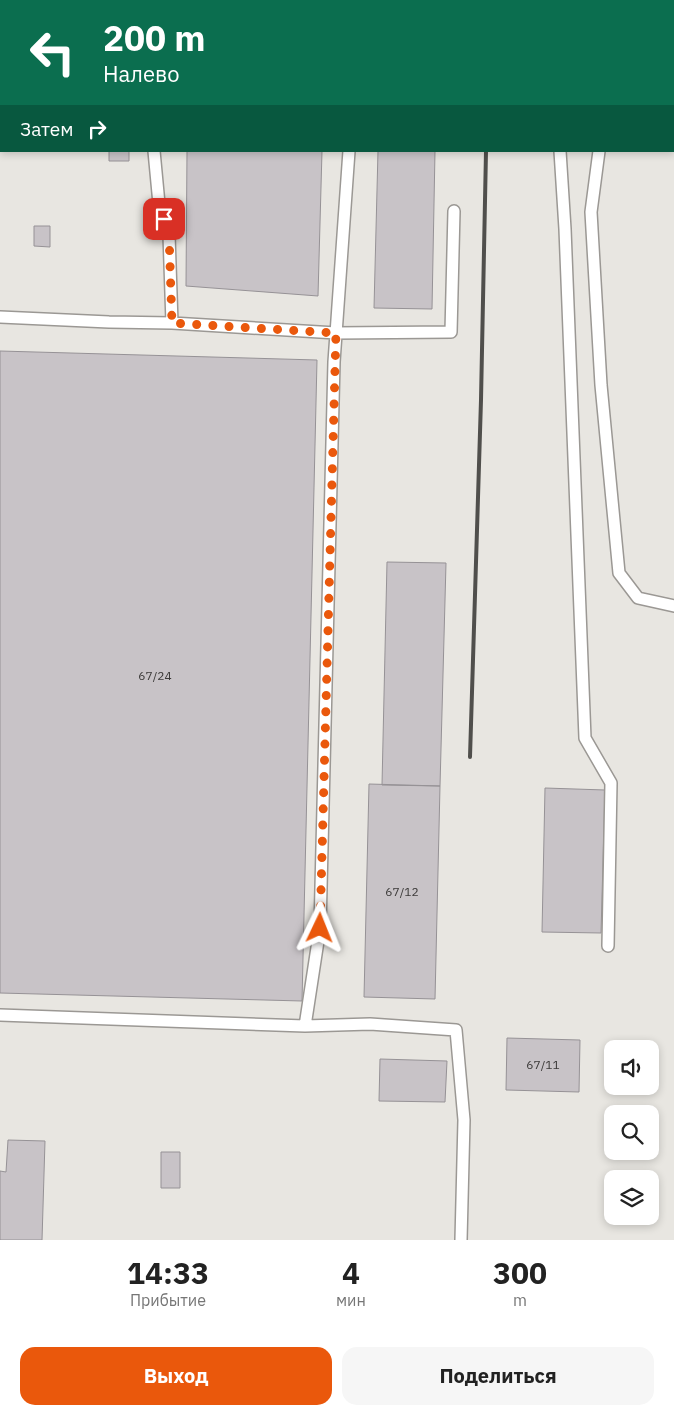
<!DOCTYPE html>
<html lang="ru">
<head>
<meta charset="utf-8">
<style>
	:root { --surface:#fff; --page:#f6f6f6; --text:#222; --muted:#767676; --accent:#ea580c }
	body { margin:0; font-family:"IBM Plex Sans",sans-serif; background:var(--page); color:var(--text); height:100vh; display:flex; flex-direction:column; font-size:19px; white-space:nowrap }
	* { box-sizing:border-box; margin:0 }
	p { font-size:16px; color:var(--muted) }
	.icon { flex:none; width:28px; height:28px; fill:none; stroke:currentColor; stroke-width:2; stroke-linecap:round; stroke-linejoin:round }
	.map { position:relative; height:1240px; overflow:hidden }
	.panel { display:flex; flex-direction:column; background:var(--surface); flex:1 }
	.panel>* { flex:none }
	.guide { position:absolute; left:0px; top:0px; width:675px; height:152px; box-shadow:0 2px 8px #0003; background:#0b6e4f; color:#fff; overflow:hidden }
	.fabs { position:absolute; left:604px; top:1040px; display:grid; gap:10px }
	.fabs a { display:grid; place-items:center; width:55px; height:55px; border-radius:10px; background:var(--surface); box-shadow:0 2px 8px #0003; font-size:25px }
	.pin { position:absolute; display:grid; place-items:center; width:42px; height:42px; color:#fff; margin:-21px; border-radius:10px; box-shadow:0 2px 8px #0006 }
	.me { position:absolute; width:55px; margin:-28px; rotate:2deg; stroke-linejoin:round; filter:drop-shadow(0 0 4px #0008) }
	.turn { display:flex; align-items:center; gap:18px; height:105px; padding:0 20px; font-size:22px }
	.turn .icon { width:65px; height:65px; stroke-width:2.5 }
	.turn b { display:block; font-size:35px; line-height:42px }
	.then { display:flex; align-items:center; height:48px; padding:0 20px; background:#0003; gap:10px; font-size:19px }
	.eta { display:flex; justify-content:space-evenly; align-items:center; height:85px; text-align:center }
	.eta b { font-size:30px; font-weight:800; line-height:35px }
	.button { display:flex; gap:10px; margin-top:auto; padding:10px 20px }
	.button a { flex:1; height:58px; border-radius:15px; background:var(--accent); color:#fff; font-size:20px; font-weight:800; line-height:58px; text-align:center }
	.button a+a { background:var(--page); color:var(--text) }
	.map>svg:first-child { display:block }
	.building { fill:#c8c3c7; stroke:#969296 }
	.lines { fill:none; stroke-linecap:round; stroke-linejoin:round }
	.lane-casing { stroke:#9b9894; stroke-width:14 }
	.lane { stroke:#fff; stroke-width:11 }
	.rail { stroke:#504f4c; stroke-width:4 }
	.route { stroke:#ea580c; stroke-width:9; stroke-dasharray:0 16.2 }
	.labels { text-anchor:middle; stroke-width:4.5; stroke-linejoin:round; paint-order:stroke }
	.number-label { font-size:12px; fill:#3b3938 }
</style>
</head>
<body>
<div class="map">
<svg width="674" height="1240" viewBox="0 0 674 1240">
	<rect width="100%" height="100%" fill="#e8e6e1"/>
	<path class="building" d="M22 0H62L22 1Z
		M110 0H148L109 1Z
		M194 0H330L194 1Z
		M373 0H406L436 1H373Z
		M109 151H129V161H109Z
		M187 151H322L318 296 186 286Z
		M378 151H435L432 309 374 308Z
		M34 226H50V247L34 246Z
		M0 351 317 360 302 1001 0 993Z
		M387 562 446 563 440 786 382 785Z
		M369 784 440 786 435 999 364 997Z
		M545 788 605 790 601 933 542 932Z
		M507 1038 580 1040 579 1092 506 1090Z
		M380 1059 447 1061 445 1102 379 1101Z
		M8 1140 45 1141 42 1240H0V1171L6 1172Z
		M161 1152H180V1188H161Z"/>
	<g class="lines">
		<g class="lane-casing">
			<path id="lane" d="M170 0V1
				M468 0V1
				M354 1V0
				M564 1V0
				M617 1V0
				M154 151 159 204 169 235 172 323
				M560 151 565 229 585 738 611 783 608 946
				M599 151 591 212 601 385 619 573 638 598 674 606
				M0 317 109 322 172 323 336 333 451 332 454 211
				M0 1015 305 1026 320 928 334 362 349 151
				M305 1026 370 1024 456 1030 464 1120 461 1240"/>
		</g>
		<use href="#lane" class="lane"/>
		<path class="rail" d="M490 1V0
			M470 757 481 400 486 151"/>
	</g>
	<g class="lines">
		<path class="route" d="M164 219 169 234 172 323 336 333 320 928"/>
	</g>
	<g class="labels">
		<g class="number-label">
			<text x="155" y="680">67/24</text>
			<text x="402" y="896">67/12</text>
			<text x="543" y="1069">67/11</text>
		</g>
	</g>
</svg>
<div class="fabs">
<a><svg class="icon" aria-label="sound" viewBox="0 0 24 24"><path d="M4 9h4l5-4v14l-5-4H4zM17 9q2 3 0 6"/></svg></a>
<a><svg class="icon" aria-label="search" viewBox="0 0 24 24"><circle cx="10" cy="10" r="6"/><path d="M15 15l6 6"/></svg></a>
<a><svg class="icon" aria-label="layers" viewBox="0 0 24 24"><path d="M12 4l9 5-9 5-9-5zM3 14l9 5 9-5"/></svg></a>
</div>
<div class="pin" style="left:164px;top:219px;background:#d93025"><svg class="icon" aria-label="arrive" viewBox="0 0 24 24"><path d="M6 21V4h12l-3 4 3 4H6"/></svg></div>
<svg class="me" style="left:320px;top:928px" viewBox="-20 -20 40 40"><path d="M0-17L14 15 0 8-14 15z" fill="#ea580c" stroke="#fff" stroke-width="4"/></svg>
<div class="guide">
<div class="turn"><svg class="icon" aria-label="left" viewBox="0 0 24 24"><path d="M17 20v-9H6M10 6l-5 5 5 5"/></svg><div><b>200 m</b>Налево</div></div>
<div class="then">Затем<svg class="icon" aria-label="right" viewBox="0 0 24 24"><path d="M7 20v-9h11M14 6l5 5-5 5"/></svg></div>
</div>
</div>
<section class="panel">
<div class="eta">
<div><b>14:33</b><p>Прибытие</p></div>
<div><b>4</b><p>мин</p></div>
<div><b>300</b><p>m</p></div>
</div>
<div class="button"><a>Выход</a><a>Поделиться</a></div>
</section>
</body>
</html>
